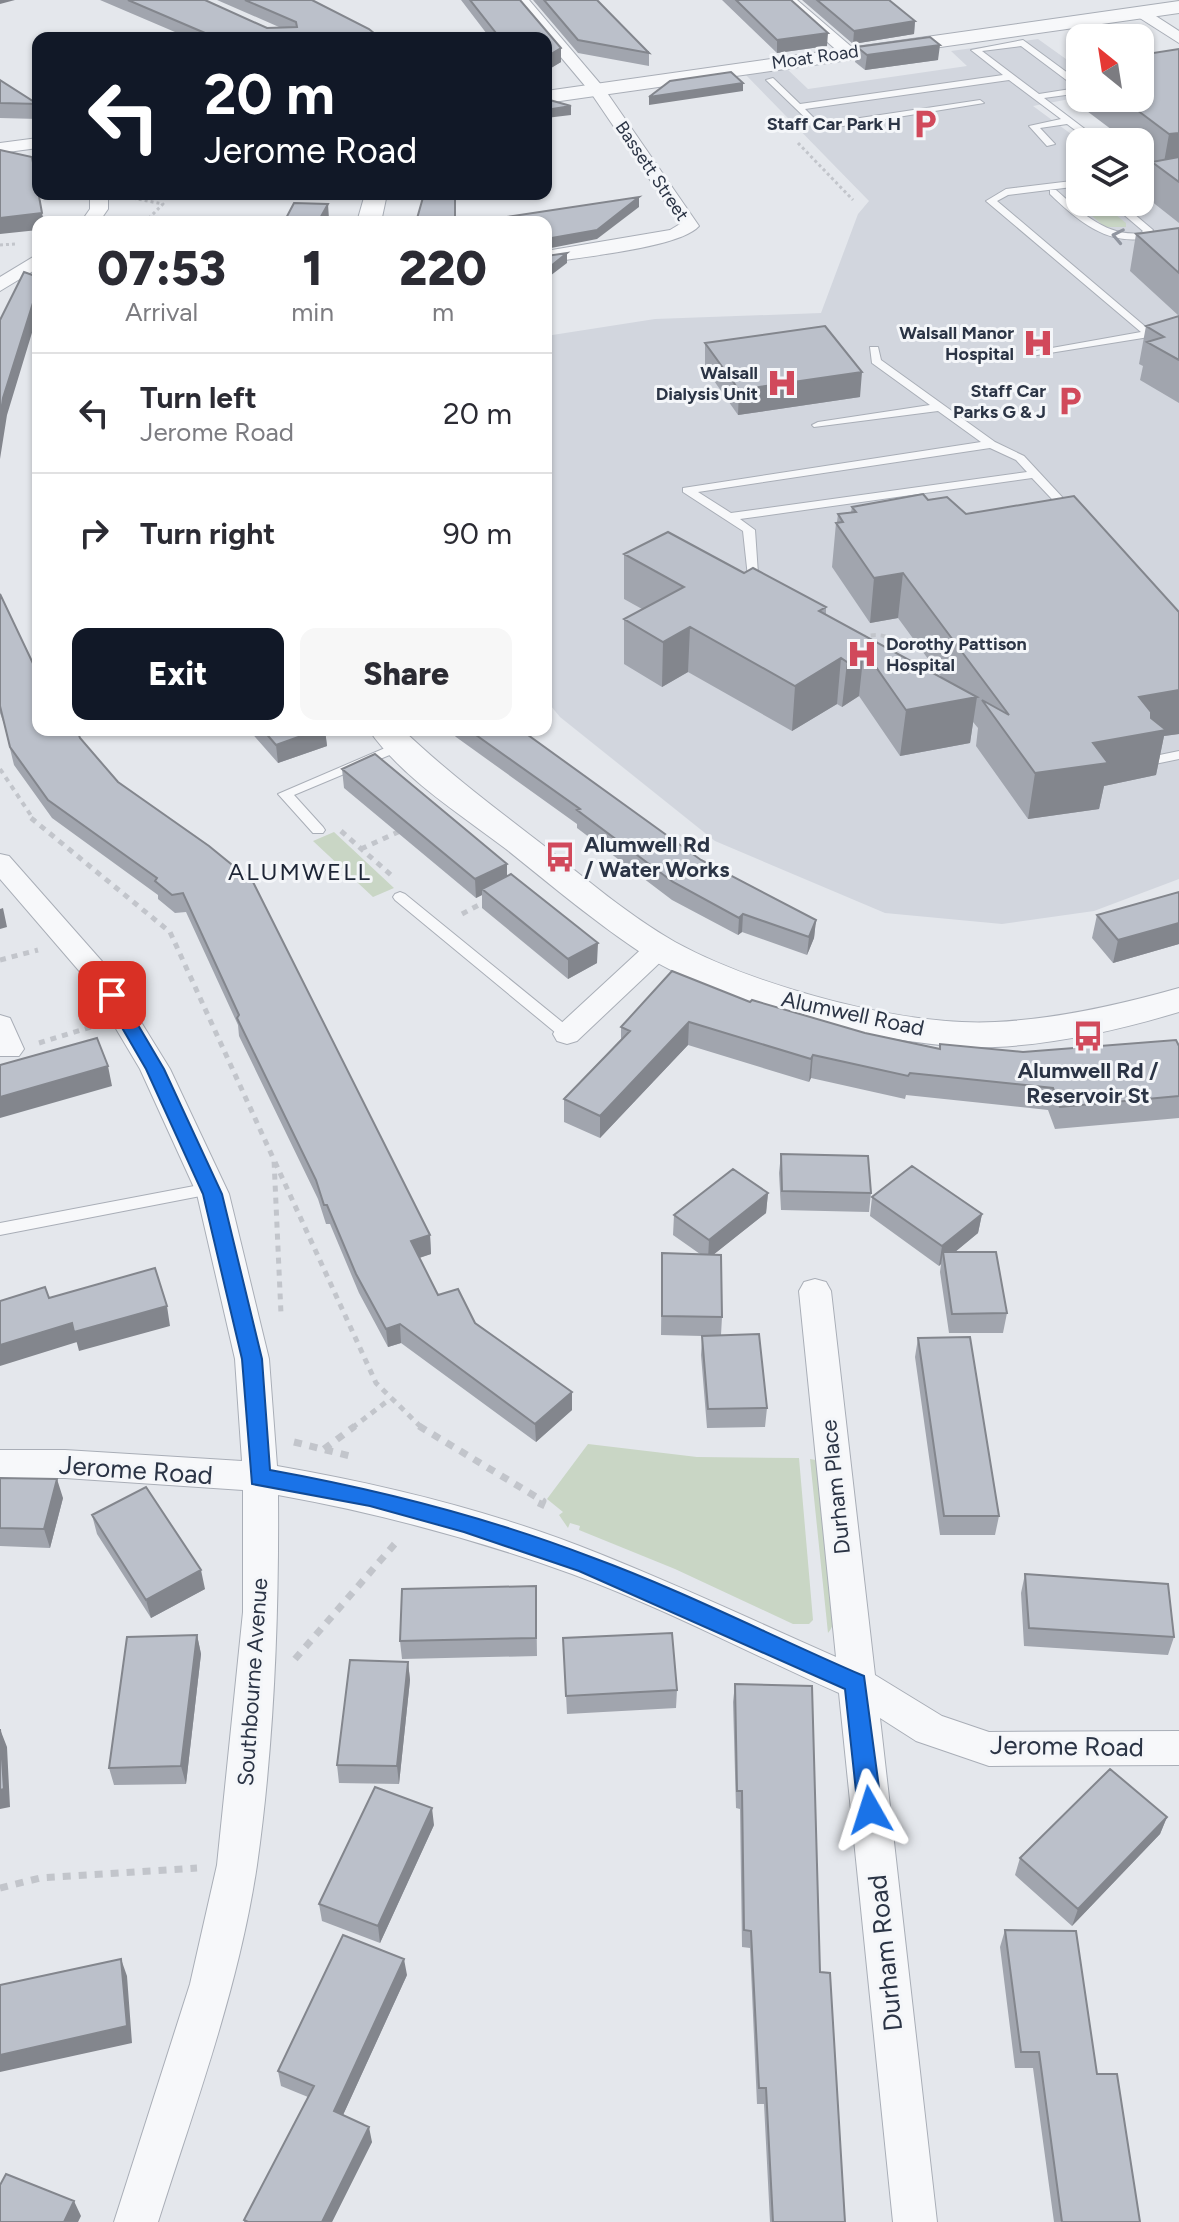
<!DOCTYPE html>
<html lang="en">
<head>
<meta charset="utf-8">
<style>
	:root { --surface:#fff; --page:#f7f7f7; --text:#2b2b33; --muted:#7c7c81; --line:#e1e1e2; --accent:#111827 }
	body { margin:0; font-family:Figtree,sans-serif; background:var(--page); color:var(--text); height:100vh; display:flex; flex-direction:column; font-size:30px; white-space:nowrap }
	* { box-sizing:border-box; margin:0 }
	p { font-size:26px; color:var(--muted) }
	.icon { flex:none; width:44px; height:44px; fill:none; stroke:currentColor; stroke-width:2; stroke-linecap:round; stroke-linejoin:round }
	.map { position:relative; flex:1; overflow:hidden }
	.side { position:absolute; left:32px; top:216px; width:520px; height:520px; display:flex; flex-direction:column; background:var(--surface); border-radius:16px; box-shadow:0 2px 6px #0004 }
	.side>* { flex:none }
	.top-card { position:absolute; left:32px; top:32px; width:520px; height:168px; border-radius:16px; box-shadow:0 2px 6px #0004; background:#111827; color:#fff; overflow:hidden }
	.needle { width:52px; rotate:330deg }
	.tools { position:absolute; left:1066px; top:24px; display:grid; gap:16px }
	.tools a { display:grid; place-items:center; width:88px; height:88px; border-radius:16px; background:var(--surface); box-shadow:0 2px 6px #0004; font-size:40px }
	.pin { position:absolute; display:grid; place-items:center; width:68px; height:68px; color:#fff; margin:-34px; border-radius:16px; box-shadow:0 4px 12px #0006 }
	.me { position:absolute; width:88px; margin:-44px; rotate:354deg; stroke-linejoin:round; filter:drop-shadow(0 0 6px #0008) }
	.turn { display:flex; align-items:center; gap:28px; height:168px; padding:0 40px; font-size:36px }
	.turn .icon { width:104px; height:104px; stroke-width:2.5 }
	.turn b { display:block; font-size:56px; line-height:68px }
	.eta { display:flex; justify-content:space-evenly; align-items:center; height:136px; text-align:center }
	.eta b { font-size:48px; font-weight:800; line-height:56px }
	.cta { display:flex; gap:16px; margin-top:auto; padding:16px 40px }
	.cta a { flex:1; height:92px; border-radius:16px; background:var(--accent); color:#fff; font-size:32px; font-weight:800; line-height:92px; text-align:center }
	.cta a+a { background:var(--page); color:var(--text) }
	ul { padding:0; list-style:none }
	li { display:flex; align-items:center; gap:24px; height:120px; padding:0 40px; border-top:2px solid var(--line) }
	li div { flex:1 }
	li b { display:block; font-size:30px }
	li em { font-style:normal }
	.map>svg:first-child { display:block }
	.built { fill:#d2d6de }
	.green { fill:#c9d6c5 }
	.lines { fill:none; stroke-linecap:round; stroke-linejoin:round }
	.service-casing { stroke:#a9aeb7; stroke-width:2 }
	.minor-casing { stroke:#a9aeb7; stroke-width:2 }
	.tertiary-casing { stroke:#a9aeb7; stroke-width:2 }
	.path-far3 { stroke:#c2c5cb; stroke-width:3; stroke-dasharray:3 3; stroke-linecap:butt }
	.path-far2 { stroke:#c2c5cb; stroke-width:4; stroke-dasharray:5 5; stroke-linecap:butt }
	.path-far1 { stroke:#c2c5cb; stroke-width:5; stroke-dasharray:6 6; stroke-linecap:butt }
	.path { stroke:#c2c5cb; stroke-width:7; stroke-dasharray:8 8; stroke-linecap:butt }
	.service { fill:#f7f8fa; fill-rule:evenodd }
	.minor { fill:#f7f8fa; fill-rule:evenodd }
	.tertiary { fill:#f7f8fa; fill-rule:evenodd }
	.wall { fill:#a1a5ae }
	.shaded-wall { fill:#83868d }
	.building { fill:#bbc0ca; stroke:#83868d; stroke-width:2 }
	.oneway { stroke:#9196a0 }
	.route { fill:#1a73e8; stroke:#114b97; stroke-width:2 }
	.labels { text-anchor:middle; stroke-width:6; stroke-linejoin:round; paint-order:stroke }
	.far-street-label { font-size:18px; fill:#2b3445; stroke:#f4f6f9 }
	.far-poi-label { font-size:18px; font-weight:bold; fill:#2b3445; stroke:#f4f6f9; text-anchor:end }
	.poi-label { font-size:22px; font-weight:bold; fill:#2b3445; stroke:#f4f6f9; text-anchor:start }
	.street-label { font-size:22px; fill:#2b3445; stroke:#f4f6f9 }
	.neighbourhood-label { font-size:24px; letter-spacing:2px; fill:#1d2536; stroke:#f4f6f9 }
	.near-street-label { font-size:26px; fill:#2b3445; stroke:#f4f6f9 }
</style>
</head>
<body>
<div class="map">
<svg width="1179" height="2222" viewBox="0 0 1179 2222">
	<rect width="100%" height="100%" fill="#e4e7ec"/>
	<path class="built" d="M1038 39 1080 69V97L1033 106 1082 142 1080 202H1140V181L1179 176V879L1094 911 1002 924 885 913 715 841 560 717 546 700V336L655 319 821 313 858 214 869 201 745 74 786 68 808 89 967 66 951 51Z"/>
	<path class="green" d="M1100 202 1126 223V227H1105L1077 203Z
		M334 832 394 888 373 897 313 841Z
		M588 1444 697 1457 799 1458 813 1620 809 1624H793L675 1569 579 1530 580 1526 570 1523 568 1528 559 1515 563 1512 547 1499Z
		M810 1459 816 1460C821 1494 851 1609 828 1633Z"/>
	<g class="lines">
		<g class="service-casing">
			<path id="service" d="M1080 35 1084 36 1085 38 1077 40 1076 38Z
				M1023 40 1080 82V93L1044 98 1102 142H1091L1067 124 1040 128 1055 144 1047 146 1029 126 1061 119 1009 80 805 109 820 124 980 100 984 103 818 130 766 80 773 78 800 104 1003 75 971 50ZM1021 46 1077 88 1039 94 982 51Z
				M1179 169V175L1140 181V175Z
				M1080 180V186L1008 195 997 201 1154 334 1149 337 1031 356 1030 354 1035 351 1141 332 986 201 1006 189Z
				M1050 190H1056C1081 212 1106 237 1141 233L1143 231 1109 202H1120L1153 230 1148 238C1107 246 1078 221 1050 194Z
				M870 347H878L881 360 995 442 1024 456 1076 512V516H1068L1032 478 740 519 755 530 758 574 756 577H748L743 531 683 492V488L981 442 938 411 814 427 812 425 818 422 930 405 872 363ZM990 448 1016 460 1027 472 731 513 698 492Z
				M399 742 406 746 404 749 294 795 323 827 325 830 323 833H313L278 794Z
				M1179 751V759L1150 765 1143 761 1145 758Z
				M400 892 405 894 572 1030 575 1034 572 1038H562L395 900 393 897 395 894Z
				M210 1183 216 1185 218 1189 216 1193 0 1235V1223Z"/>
		</g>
		<g class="minor-casing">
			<path id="minor" d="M513 0H529L603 87 699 226C680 248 578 257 546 263V251L670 230 680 224 591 93Z
				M780 0H797L854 49V55H842Z
				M1135 9H1145L1179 31V43L1135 15Z
				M38 138V148L0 153V143Z
				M90 194H108V209L99 222H81L90 209Z
				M38 254V268L0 291V277Z
				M0 854 9 856 107 967 170 1069 229 1194 269 1359 277 1466C386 1485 497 1512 600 1554 680 1586 757 1622 836 1657L799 1291 804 1282 815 1279 826 1282 831 1291 875 1675 942 1716 989 1732 1179 1731V1765L989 1766 916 1741 880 1718 937 2222H893L839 1693C751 1654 662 1607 572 1574 475 1539 378 1513 278 1495 279 1615 274 1745 257 1865 239 1987 195 2105 158 2222H114L190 1984 217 1865 243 1612V1490L65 1478H0V1450H65L242 1461 235 1359 197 1194 140 1069 87 980 0 879Z
				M659 939 669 942 673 948 669 954 577 1041 567 1044 557 1041 553 1034 557 1027 649 942Z
				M0 1015 10 1018 24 1049 19 1056H0Z"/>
		</g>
		<g class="tertiary-casing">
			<path id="tertiary" d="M1179 1V13L546 103V91Z
				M365 194H387L381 222H357Z
				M369 730H403C447 772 495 808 543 845 585 878 629 916 675 942 755 986 903 1027 995 1022 1058 1019 1119 1005 1179 988V1012C1119 1030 1058 1044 995 1047 906 1052 721 1004 646 956 597 924 551 885 506 849 460 814 402 778 369 730Z"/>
		</g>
		<path class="path-far3" d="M798 143 853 200
			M127 197 163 204 145 222
			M0 245 15 244"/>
		<path class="path-far2" d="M861 638C875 633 887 634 898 644L891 655
			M0 769 34 820"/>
		<path class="path-far1" d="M31 818 170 932 274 1160 281 1314
			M341 831 391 875
			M361 849 400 831
			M462 914 488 900
			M0 960 38 950
			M39 1043 94 1026
			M275 1162 376 1383 422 1428
			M352 1428 390 1399"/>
		<path class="path" d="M419 1426 543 1501 539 1510
			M294 1442 350 1456
			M324 1449 355 1426
			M295 1659 399 1539
			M0 1888 40 1878 197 1868"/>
		<use href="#service" class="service"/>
		<use href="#minor" class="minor"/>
		<use href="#tertiary" class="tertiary"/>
	</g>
	<path class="wall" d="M100 0H205L267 28 279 27 217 0H312L380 38H189Z
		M461 0H520L561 48V62L546 71V38H490Z
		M533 0H597L649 53V66L578 53Z
		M722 0H791L827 46 777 53Z
		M802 0H889L915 21 914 34 853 44Z
		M857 47 938 60 865 70 855 62Z
		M1179 49V223L1146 197 1152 162 1154 161 1140 151V142H1128L1071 99 1076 65 1080 64V98H1140Z
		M0 80 36 103 38 86V119L0 118Z
		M1179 228V403L1140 380 1143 366 1139 364 1146 326 1179 316 1130 271 1136 234Z
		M705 343 860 397 738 415 705 368Z
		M928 500 966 514 1179 612V734L1164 736 1156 775 1104 786 1099 809 1028 819 976 746 978 728 973 722 970 743 900 756 859 696 842 707 837 704 792 731 688 672 662 687 624 664V619L642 609 624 599V554L744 573 826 607V615L942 678 898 618 870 623 832 567 836 523 837 522 838 514 851 512 852 507Z
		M0 594 38 730 80 738 430 1235 431 1254 419 1258 438 1295 475 1323 572 1410 536 1442 401 1343 388 1347 359 1293 330 1224H326L318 1199 239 1036 238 1025 186 912 175 913 158 899V895L52 818 14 765 4 724 0 713Z
		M249 730H325L327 746 278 763Z
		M449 730H521L701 860 816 920 814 938 807 955 742 932 738 935 672 900 577 828V824L456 737Z
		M342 769 507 864V876L597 963 568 979 482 908V895L476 898 344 788Z
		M1179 892V944L1113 963 1092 938 1097 915Z
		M750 1002 865 1033 939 1049 1023 1052 1179 1046V1118L1055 1129 1048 1110 906 1095 905 1099 811 1078 809 1082 688 1045 600 1138 564 1122V1099L621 1039V1027Z
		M781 1154 871 1193 869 1212 781 1210 779 1173Z
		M768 1193 766 1213 714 1254 722 1317 721 1335 767 1408 765 1427 707 1428 701 1355 702 1336 661 1335 662 1253 700 1254 673 1235 674 1215Z
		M872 1197 982 1214 978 1233 955 1252 1007 1313 1003 1333H949L940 1272 941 1264 939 1266 870 1216Z
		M918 1338 999 1516 995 1535H940L915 1357Z
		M0 1478 63 1498 50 1548 0 1546Z
		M92 1515 205 1589 151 1618 97 1534Z
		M1025 1574 1174 1637 1168 1655 1024 1646 1021 1593Z
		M536 1586 537 1656 402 1659 400 1641Z
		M197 1635 201 1654 186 1784 114 1785 109 1768Z
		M563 1638 677 1690 676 1708 567 1714Z
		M408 1662 410 1680 399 1784 339 1783 337 1765Z
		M735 1684 820 1972 845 2222H770L764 2104H757L750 1948 742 1947 740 1809 736 1808 733 1702Z
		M1167 1817 1160 1834 1072 1926 1015 1875 1020 1858Z
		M434 1825 380 1943 322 1921 319 1904Z
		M1005 1930 1097 2074 1140 2222H1054L1033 2068H1015L1000 1947Z
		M407 1975 343 2115 372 2142 332 2222H244V2220L308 2097 281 2086 278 2071Z"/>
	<path class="shaded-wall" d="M0 0H15L0 4Z
		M915 21 914 34 853 44 854 31Z
		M828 33 827 46 777 53V40Z
		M940 45 938 60 865 70 867 55Z
		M561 48V62L546 71V57Z
		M743 83V91L649 105V97Z
		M571 106V115L546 118V110Z
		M1179 133V162L1163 168 1169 134Z
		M639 197V207L597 239 546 249V239Z
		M328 204 329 219 327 222H318Z
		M42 213 44 222H38V230L0 234V218Z
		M567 253V263L546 279V270Z
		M38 287V313L7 415 0 459V419L3 398Z
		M862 372 860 397 738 415 739 390Z
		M903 573 898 618 870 623 874 578Z
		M690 627 688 672 662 687 663 642Z
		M864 650 859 696 842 707 847 662Z
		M841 658 837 704 792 731 795 686Z
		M1179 690V734L1164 736 1156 775 1104 786 1099 809 1028 819 1035 773 1139 697Z
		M977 697 970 743 900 756 906 710Z
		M318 730H325L327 746 278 763 276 745Z
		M507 864V883L482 889V895L476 898 475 879Z
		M3 908 7 927 0 929V909Z
		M743 914 742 932 738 935 739 918Z
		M816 920 814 938 807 955 809 937Z
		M1179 923V944L1113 963 1118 940Z
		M598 943 597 963 568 979V959Z
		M689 1022 688 1045 600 1138V1116Z
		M813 1055 811 1078 809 1082 811 1059Z
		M108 1066 112 1086 0 1118V1097Z
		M768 1193 766 1213 708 1259 709 1240Z
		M982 1214 978 1233 944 1261 943 1252 941 1264 939 1266 942 1246Z
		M430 1235 431 1254 413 1260 411 1241Z
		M167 1306 170 1326 79 1351 74 1332Z
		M72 1323 77 1342 0 1366V1345Z
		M400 1324 401 1343 388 1347 386 1329Z
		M572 1392V1410L536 1442 535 1424Z
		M57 1479 63 1498 50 1548 44 1529Z
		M201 1570 205 1589 151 1618 146 1600Z
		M197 1635 201 1654 186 1784 181 1766Z
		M408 1662 410 1680 399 1784 397 1766Z
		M0 1729 7 1747 10 1807 0 1809Z
		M432 1808 434 1825 380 1943 378 1926Z
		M1167 1817 1160 1834 1072 1926 1078 1909Z
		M121 1959 127 1976 132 2043 0 2072V2055Z
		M404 1959 407 1975 338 2126 334 2111Z
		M369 2127 372 2142 332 2222H322Z
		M74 2201 81 2216 78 2222H64Z"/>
	<path class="building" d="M128 0H205L267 28 297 27 296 22 245 0H312L369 29 380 38H214L205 33Z
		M470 0H520L561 48 546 57V38H500Z
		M544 0H597L649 53 578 40Z
		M736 0H791L828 33 777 40Z
		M817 0H889L915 21 854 31Z
		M930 37 940 45 867 55 857 47Z
		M1179 49V133L1169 134 1121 98H1140V55Z
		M731 72 743 83 649 97 670 81Z
		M0 80 36 103 38 86V104L0 103Z
		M546 99 571 106 546 110Z
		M0 150 32 157 42 213 0 218Z
		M1179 157V182L1152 162Z
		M424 194H455V222H416Z
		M639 197 597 230 546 239V222H474Z
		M294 203 328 204 318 222H284Z
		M1179 228V273L1136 234Z
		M567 253 546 270V256Z
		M24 272 38 277V287L3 398 0 419V320Z
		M1179 316V360L1147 342 1164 337 1146 326Z
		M825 326 862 372 739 390 705 343Z
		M923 494 928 500 947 497 966 514 1074 496 1179 612V690L1139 697 1151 712V718L1166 730 1093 743 1108 763 1035 773 982 700 1009 715 903 573 874 578 836 523 843 522 838 514 856 512 852 507Z
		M668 532 744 573 753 568 826 607 819 611 977 697 906 710 864 650 847 662 841 658 795 686 690 627 663 642 624 619 684 587 624 554Z
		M0 594 38 674V730H77L80 738 118 782 209 846 253 882 430 1235 411 1241 438 1295 458 1289 475 1323 572 1392 535 1424 400 1324 386 1329 356 1274 327 1205H324L316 1180 237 1018 239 1015 183 893 172 895 155 881 157 878 48 800 10 747 0 706Z
		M263 730H318L276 745Z
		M469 730H521L701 860 816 920 809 937 743 914 739 918 673 882 577 810 580 809Z
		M375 754 507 864 475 879 342 769Z
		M511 874 598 943 568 959 482 889Z
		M1179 892V923L1118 940 1097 915Z
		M672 971 750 1002 752 1000 865 1033 940 1049V1044L1023 1052 1176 1040 1179 1046V1096L1060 1107 1053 1088 910 1073 908 1076 813 1055 811 1059 689 1022 600 1116 564 1099 630 1031 621 1027Z
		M97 1038 108 1066 0 1097V1065Z
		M781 1154 868 1156 871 1193 782 1191Z
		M912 1166 982 1214 942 1246 872 1197Z
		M733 1169 768 1193 709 1240 674 1215Z
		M943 1252H996L1007 1313 952 1314Z
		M662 1253 721 1255 722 1317 662 1316Z
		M155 1268 167 1306 74 1332 72 1323 0 1345V1301L45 1287 49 1298Z
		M759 1334 767 1408 708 1409 702 1336Z
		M970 1337 999 1516H944L918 1338Z
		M0 1478 57 1479 44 1529 0 1528Z
		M146 1487 201 1570 146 1600 92 1515Z
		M1025 1574 1168 1584 1174 1637 1029 1628Z
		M536 1586V1638L400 1641 402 1589Z
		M672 1633 677 1690 566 1696 563 1638Z
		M197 1635 181 1766 109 1768 127 1637Z
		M350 1660 408 1662 397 1766 337 1765Z
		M735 1684 812 1686 820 1972 830 1973 845 2222H773L766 2088H759L751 1931 744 1930 742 1791H737Z
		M0 1729 4 1789 0 1790Z
		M1110 1769 1167 1817 1078 1909 1020 1858Z
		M375 1787 432 1808 378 1926 319 1904Z
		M1005 1930 1076 1931 1097 2074H1117L1140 2222H1062L1039 2052H1021Z
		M343 1935 404 1959 334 2111 369 2127 322 2222H248L244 2220 314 2086 278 2071Z
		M121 1959 127 2026 0 2055V1985Z
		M6 2174 74 2201 64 2222H0V2185Z"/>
	<defs><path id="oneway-chevron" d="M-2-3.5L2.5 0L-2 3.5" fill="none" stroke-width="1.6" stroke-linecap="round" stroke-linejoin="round" transform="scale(2)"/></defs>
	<use class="oneway" href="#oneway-chevron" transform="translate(1118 236) rotate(-169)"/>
	<path class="route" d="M112 989 118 991 164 1069 222 1194 262 1359 270 1470C380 1490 487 1517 591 1557 684 1591 773 1637 864 1676L882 1810 878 1818 870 1821 861 1818 858 1810 845 1689 579 1571 464 1532 370 1506 252 1484 242 1359 203 1194 146 1069 103 995Z"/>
	<defs>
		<g id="parking-bare" transform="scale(2.4)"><path d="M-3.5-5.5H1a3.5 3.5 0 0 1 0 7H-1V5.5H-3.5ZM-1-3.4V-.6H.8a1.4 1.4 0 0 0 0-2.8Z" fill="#d1495b" stroke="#f4f6f9" stroke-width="2.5" paint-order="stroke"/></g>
		<g id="hospital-bare" transform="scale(2.4)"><path d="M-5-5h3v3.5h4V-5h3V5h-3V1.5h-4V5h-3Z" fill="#d1495b" stroke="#f4f6f9" stroke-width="2.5" paint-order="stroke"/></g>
		<g id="bus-bare" transform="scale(2.4)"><path d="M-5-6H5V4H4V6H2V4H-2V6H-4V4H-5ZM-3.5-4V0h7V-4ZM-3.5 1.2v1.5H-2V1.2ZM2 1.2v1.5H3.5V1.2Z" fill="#d1495b" stroke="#f4f6f9" stroke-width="2.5" paint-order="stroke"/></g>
	</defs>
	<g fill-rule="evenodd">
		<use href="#parking-bare" x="925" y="124"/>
		<use href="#hospital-bare" x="1038" y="343"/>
		<use href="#hospital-bare" x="782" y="383"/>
		<use href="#parking-bare" x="1070" y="401"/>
		<use href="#hospital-bare" x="862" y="654"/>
		<use href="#bus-bare" x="560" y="857"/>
		<use href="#bus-bare" x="1088" y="1036"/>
	</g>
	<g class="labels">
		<g class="far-street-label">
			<text transform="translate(815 57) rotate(-8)" y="6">Moat Road</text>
			<text transform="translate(652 171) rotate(56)" y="6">Bassett Street</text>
		</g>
		<g class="far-poi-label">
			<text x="901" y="130">Staff Car Park H</text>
			<text x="1014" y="339">Walsall Manor<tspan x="1014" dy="21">Hospital</tspan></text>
			<text x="758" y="379">Walsall<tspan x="758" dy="21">Dialysis Unit</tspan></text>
			<text x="1046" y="397">Staff Car<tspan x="1046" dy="21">Parks G &amp; J</tspan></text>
			<text x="886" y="650" text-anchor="start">Dorothy Pattison<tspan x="886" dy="21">Hospital</tspan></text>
		</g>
		<g class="poi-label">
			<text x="584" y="852">Alumwell Rd<tspan x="584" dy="25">/ Water Works</tspan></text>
			<text x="1088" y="1078" text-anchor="middle">Alumwell Rd /<tspan x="1088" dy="25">Reservoir St</tspan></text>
		</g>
		<g class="street-label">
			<text transform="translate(853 1013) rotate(12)" y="8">Alumwell Road</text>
			<text transform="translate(835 1487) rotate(-96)" y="8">Durham Place</text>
			<text transform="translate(252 1682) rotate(-86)" y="8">Southbourne Avenue</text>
		</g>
		<g class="neighbourhood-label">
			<text x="300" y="880">ALUMWELL</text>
		</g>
		<g class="near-street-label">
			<text transform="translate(136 1470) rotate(4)" y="9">Jerome Road</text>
			<text transform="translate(1067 1746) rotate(1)" y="9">Jerome Road</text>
			<text transform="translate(885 1953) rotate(-96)" y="9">Durham Road</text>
		</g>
	</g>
</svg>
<div class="tools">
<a><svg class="needle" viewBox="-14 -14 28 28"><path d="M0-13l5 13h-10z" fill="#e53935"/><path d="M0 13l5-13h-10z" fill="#7c7c81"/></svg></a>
<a><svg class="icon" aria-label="layers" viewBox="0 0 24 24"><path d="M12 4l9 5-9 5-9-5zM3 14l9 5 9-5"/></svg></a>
</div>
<div class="pin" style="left:112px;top:995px;background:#d93025"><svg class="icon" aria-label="arrive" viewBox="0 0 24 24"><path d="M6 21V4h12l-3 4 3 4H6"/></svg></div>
<svg class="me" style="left:870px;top:1810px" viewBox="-20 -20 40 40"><path d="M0-17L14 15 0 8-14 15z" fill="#1a73e8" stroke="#fff" stroke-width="4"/></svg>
<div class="top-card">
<div class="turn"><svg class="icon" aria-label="left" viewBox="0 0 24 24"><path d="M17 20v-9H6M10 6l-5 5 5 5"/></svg><div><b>20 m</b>Jerome Road</div></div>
</div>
<section class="side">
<div class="eta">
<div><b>07:53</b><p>Arrival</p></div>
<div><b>1</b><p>min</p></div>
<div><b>220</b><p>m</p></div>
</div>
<ul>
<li><svg class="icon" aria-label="left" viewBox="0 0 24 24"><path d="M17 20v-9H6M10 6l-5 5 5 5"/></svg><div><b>Turn left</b><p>Jerome Road</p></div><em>20 m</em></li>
<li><svg class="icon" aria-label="right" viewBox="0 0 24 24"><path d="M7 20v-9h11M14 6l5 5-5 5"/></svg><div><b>Turn right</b></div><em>90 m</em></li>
</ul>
<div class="cta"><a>Exit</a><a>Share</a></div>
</section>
</div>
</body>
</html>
